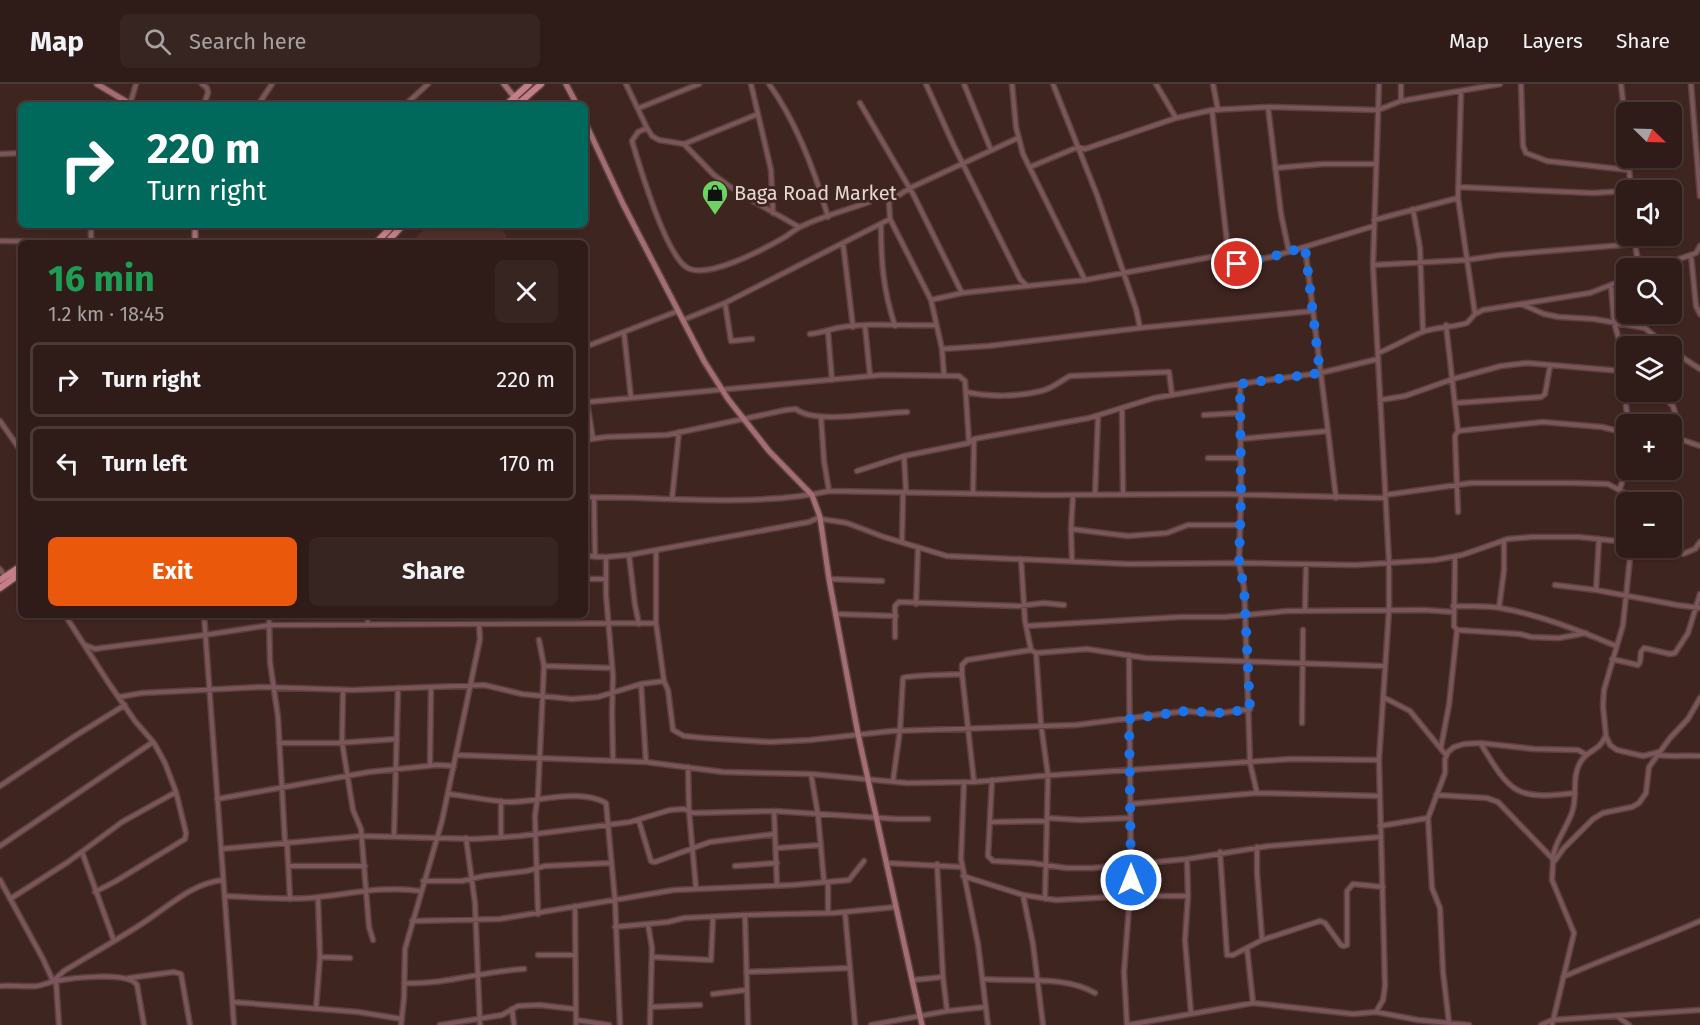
<!DOCTYPE html>
<html lang="en">
<head>
<meta charset="utf-8">
<style>
	:root { --surface:#2f1c18; --page:#372521; --text:#f1f3f6; --muted:#a7a1a2; --line:#4a3a37; --accent:#ea580c }
	body { margin:0; font-family:"Fira Sans",sans-serif; background:var(--page); color:var(--text); height:100vh; display:flex; flex-direction:column; font-size:22px; white-space:nowrap }
	* { box-sizing:border-box; margin:0 }
	p { font-size:20px; color:var(--muted) }
	.icon { flex:none; width:33px; height:33px; fill:none; stroke:currentColor; stroke-width:2; stroke-linecap:round; stroke-linejoin:round }
	.map { position:relative; flex:1; overflow:hidden }
	.panel { position:absolute; left:18px; top:156px; width:570px; height:378px; display:flex; flex-direction:column; background:var(--surface); border-radius:9px; box-shadow:0 2px 4px #0004,0 0 0 2px var(--line) }
	.panel>* { flex:none }
	.top-card { position:absolute; left:18px; top:18px; width:570px; height:126px; border-radius:9px; box-shadow:0 2px 4px #0004,0 0 0 2px var(--line); background:#00695c; color:#fff; overflow:hidden }
	.needle { width:39px; rotate:113deg }
	.controls { position:absolute; left:1616px; top:18px; display:grid; gap:12px }
	.controls a { display:grid; place-items:center; width:66px; height:66px; border-radius:9px; background:var(--surface); box-shadow:0 2px 4px #0004,0 0 0 2px var(--line); font-size:30px }
	.pin { position:absolute; display:grid; place-items:center; width:51px; height:51px; color:#fff; margin:-26px; border:3px solid #fff; border-radius:50%; box-shadow:0 2px 6px #0007 }
	.me { position:absolute; width:66px; margin:-33px; rotate:0deg; stroke-linejoin:round; filter:drop-shadow(0 0 4px #0008) }
	.turn { display:flex; align-items:center; gap:21px; height:126px; padding:0 30px; font-size:27px }
	.turn .icon { width:78px; height:78px; stroke-width:2.5 }
	.turn b { display:block; font-size:42px; line-height:51px }
	.round { display:grid; place-items:center; flex:none; width:63px; height:63px; border-radius:9px; background:var(--page) }
	.overview { display:flex; align-items:center; justify-content:space-between; height:102px; padding:0 30px }
	h1 { font-size:36px; font-weight:700; line-height:45px; color:#1e9e55 }
	.action { display:flex; gap:12px; margin-top:auto; padding:12px 30px }
	.action a { flex:1; height:69px; border-radius:9px; background:var(--accent); color:#fff; font-size:24px; font-weight:700; line-height:69px; text-align:center }
	.action a+a { background:var(--page); color:var(--text) }
	ul { padding:0; list-style:none }
	li { display:flex; align-items:center; gap:18px; height:75px; margin:0 12px 9px; padding:0 18px; border:3px solid var(--line); border-radius:9px }
	li div { flex:1 }
	li b { display:block; font-size:22px }
	li em { font-style:normal }
	header { display:flex; align-items:center; gap:36px; box-sizing:border-box; height:84px; padding:0 30px; background:var(--surface); border-bottom:2px solid var(--line) }
	header strong { font-size:28px }
	nav { display:flex; gap:33px; margin-inline-start:auto; font-size:21px }
	.search { width:420px; height:54px; background:var(--page); display:flex; align-items:center; gap:15px; box-sizing:border-box; padding:0 21px; border-radius:9px; color:var(--muted); font-size:22px }
	.map>svg:first-child { display:block }
	.built { fill:#4e2d26 }
	.lines { fill:none; stroke-linecap:round; stroke-linejoin:round }
	.street-casing { stroke:#5a413c; stroke-width:7 }
	.secondary-casing { stroke:#5a413c; stroke-width:8 }
	.primary-casing { stroke:#5a413c; stroke-width:9 }
	.street { stroke:#7a565b; stroke-width:4 }
	.secondary { stroke:#a46c75; stroke-width:5 }
	.primary { stroke:#c57d88; stroke-width:6 }
	.route { stroke:#1a73e8; stroke-width:10; stroke-dasharray:0 18 }
	.labels { text-anchor:middle; stroke-width:6; stroke-linejoin:round; paint-order:stroke }
	.poi-label { font-size:20px; fill:#e8d6d2; stroke:#3f2520; text-anchor:start }
</style>
</head>
<body>
<header>
<strong>Map</strong>
<div class="search"><svg class="icon" aria-label="search" viewBox="0 0 24 24"><circle cx="10" cy="10" r="6"/><path d="M15 15l6 6"/></svg>Search here</div>
<nav><a>Map</a><a>Layers</a><a>Share</a></nav>
</header>
<div class="map">
<svg width="1700" height="941" viewBox="0 0 1700 941">
	<rect width="100%" height="100%" fill="#3f2520"/>
	<path class="built" d="M428 141H500L510 159H411Z"/>
	<g class="lines">
		<g class="street-casing">
			<path id="street" d="M202 0 207 4 208 9 204 20
				M626 0 647 44 652 52 659 56 684 60 758 30
				M751 0 771 86 773 129
				M769 0C796 37 815 88 828 133
				M926 0 953 60 1020 195 1027 202
				M964 0 991 66
				M1012 0 1016 43 1023 70 1085 196
				M1053 0 1097 111 1136 225 1140 244
				M1156 0 1176 34
				M1213 0 1218 26
				M1401 0V17
				M1521 0 1523 62 1526 69 1547 77 1629 86
				M1621 0 1626 43
				M1691 0 1700 112
				M1461 7 1458 114 1475 230
				M860 19 913 110 962 209
				M130 20 136 0
				M258 21 272 0
				M405 21 428 0
				M1268 23 1281 130 1289 168
				M639 24 699 0
				M1212 26 1229 176 1237 180 1271 173 1374 142
				M647 44 638 48 632 57C640 84 665 168 686 183 706 197 766 164 785 153 790 150 794 146 800 143 822 132 847 126 869 118
				M684 60 714 91 739 109 799 143
				M0 70 21 69
				M1628 74 1631 106
				M1030 83 1078 63 1085 65 1176 34 1212 26 1268 23 1378 26 1401 17 1500 0
				M1275 84 1323 80H1376
				M1458 103 1593 109 1626 107
				M1413 125 1420 164 1423 248
				M1374 136 1458 114
				M881 140C881 177 883 206 895 242
				M1636 152 1635 160 1639 184
				M0 157 91 158
				M91 158V141
				M843 159 853 243
				M1691 171 1696 222 1700 230
				M1373 181 1466 176 1501 171 1635 160
				M1654 184 1696 169 1700 162
				M1611 201 1614 238 1619 256 1628 340
				M931 216 962 209 1085 196 1227 170
				M725 219 731 257 752 255
				M1521 220 1544 230 1559 233 1594 235 1645 244 1666 262
				M683 236 725 219 890 135
				M1446 241 1458 347 1455 352 1458 428
				M865 242 870 292
				M828 248 832 296
				M624 249 631 314
				M810 250C820 249 828 246 837 244 869 238 904 242 936 241
				M585 263 678 227
				M942 265 988 262 1140 244 1313 227
				M1671 266 1700 285
				M1378 269C1394 263 1409 253 1425 247 1439 243 1454 243 1467 239L1475 230 1483 226 1590 209 1626 195
				M944 291 942 265 931 216 890 135 889 119 891 116 910 104 1018 54
				M1240 300 1241 410 1239 480 1244 503 1245 526 1250 679 1257 709
				M585 307 593 355
				M966 308C989 313 1017 313 1041 307 1052 305 1060 297 1070 292L1169 288 1172 311
				M1658 308 1673 322 1681 349 1678 353
				M1380 316 1405 312 1453 295 1501 282 1527 279 1622 287
				M588 318 882 291 959 292 965 297 969 359
				M1456 319 1541 313 1545 310 1550 282
				M1122 324 1123 411
				M1204 331 1240 329
				M821 333 824 377 829 407
				M0 337 21 367
				M1328 347 1336 414
				M1458 347 1543 338 1602 343 1622 348 1626 345
				M1671 352 1700 362
				M1240 355 1328 347 1305 163
				M585 356 606 353 667 351 786 326 796 325C815 341 880 328 907 328
				M904 372 906 408
				M1208 374H1241
				M857 387 904 372 969 359 974 355 1089 334 1154 314 1225 302 1320 289 1378 275
				M1619 406 1627 386
				M973 409 974 356
				M1095 411 1098 332
				M1385 411 1471 399H1574L1608 400 1623 408 1633 418
				M585 413C603 414 622 413 640 414 698 416 773 420 829 407L1046 411 1219 410 1385 414
				M594 414 595 473
				M672 415 679 348
				M821 435 847 439 884 453 947 472 1128 480 1250 479 1356 481 1435 476 1462 471 1508 455 1532 453H1579L1626 458
				M1071 445 1128 452 1167 449 1188 441H1240
				M902 458 903 408
				M1671 463 1683 470 1695 465 1700 458
				M1631 464 1623 541 1604 606 1603 622 1606 652 1610 661 1617 666 1643 672 1659 668
				M656 466V539L664 597 668 606 673 646 684 652 705 654 770 658 810 656 892 647 1076 641 1186 627 1214 630 1250 625
				M629 471 635 521 639 540
				M585 472 606 473 629 471 809 438 820 433
				M606 473V511L613 592 612 628 613 677
				M1455 473 1454 542 1457 546 1520 550 1531 553 1559 554 1586 549
				M1021 475 1025 537 1031 566
				M1072 476 1071 445 1073 411
				M0 485 6 494
				M585 495H606
				M829 495 882 497
				M1555 501 1596 506 1677 521 1700 524
				M1596 506 1599 455
				M916 520 918 463
				M1453 522C1469 523 1485 521 1500 524 1540 531 1578 546 1616 562
				M1499 524 1504 486V456
				M1305 526 1306 480
				M836 530 896 532
				M65 531 108 598 135 637 154 659 165 679 176 708 186 749 185 755 116 797 95 808
				M204 531 234 941
				M269 531 270 578 278 633 285 759
				M367 531 368 540
				M1026 542 1180 533H1225L1287 527 1425 526 1453 528
				M895 553V522L899 518 1018 522 1044 519 1064 521
				M85 561 95 565 101 564 205 551 270 541 656 539
				M1036 569 1041 641 1048 691 1045 815
				M1612 575 1638 581 1640 578 1641 568 1644 564 1670 570 1675 569 1688 549 1700 510
				M544 582 612 584
				M641 600 646 678
				M343 606 342 658 353 726 361 745 369 843 373 856
				M119 613 142 609 261 603 353 606 484 601 522 610 572 615 598 613 641 600 664 597
				M1383 613 1410 627 1446 671
				M1302 639 1303 546
				M279 659H337L397 655
				M1481 660C1511 710 1516 716 1575 709
				M1441 663 1449 621 1457 546
				M456 671 646 678 723 688 811 690 907 699 974 698 1040 692 1291 675 1379 676
				M1659 671C1673 673 1686 671 1700 672
				M430 681 431 603
				M688 683 689 727 696 804
				M811 690 818 731 824 798
				M992 696 988 772 993 777 1032 779 1066 784H1093L1187 775 1269 762 1380 753
				M893 697 900 646 903 594C909 591 952 591 962 590
				M964 698 961 775 978 860 988 941
				M974 698 962 590V581L967 576 1031 566 1036 569 1087 565 1146 574 1384 582
				M0 702 75 652 125 621
				M448 710C468 712 489 717 509 718 538 718 579 704 606 719L615 816 620 941
				M1436 711 1487 714 1498 718 1552 774
				M217 715 369 688 437 681 454 682
				M1130 720 1257 709 1379 712
				M774 727 777 802
				M1047 734 1080 736 1130 734
				M639 737 651 777 655 778 710 758 775 750
				M990 738 1047 737
				M1380 742 1428 734
				M394 752 398 604
				M501 752V717
				M466 754 475 819 480 941
				M287 758 290 815
				M0 762 153 658
				M1257 763V789L1262 855
				M777 764 821 761
				M221 765 362 752 475 755 520 752 630 738 670 726 684 725 693 729 774 727 897 735H928
				M82 768 114 857
				M1220 768 1227 871H1233L1262 856 1320 837 1325 839 1341 861 1344 862 1347 861V807L1353 800 1383 803
				M1187 775 1188 812 1185 856 1191 929
				M1553 778C1552 760 1569 742 1573 725 1577 711 1572 692 1580 679 1587 665 1599 668 1605 653
				M886 779 962 783
				M937 780 943 893 947 927
				M289 782H365
				M735 782 777 779
				M963 792 1023 811 1056 816 1130 812H1188
				M0 796 43 875 53 897
				M423 797H462L484 792 527 787 545 782 611 779
				M828 798V829
				M1023 811 1033 860 1043 941
				M225 812C253 813 281 816 309 814 346 811 383 801 420 807
				M10 815 68 778 122 738 176 708
				M575 822 576 941
				M845 828 855 941
				M538 830 535 732 538 710 544 582 539 556
				M745 831 748 941
				M412 837 500 835 674 806 793 801 849 796 864 777
				M648 840 652 864 650 941
				M615 843 668 838 684 834 745 831 834 829 896 823
				M1247 864 1253 919
				M538 871H575
				M320 873 350 874
				M652 873 711 876 713 833
				M746 888 849 884
				M1563 893C1608 873 1655 857 1700 837
				M129 894 174 888 181 890 190 941
				M984 895C1019 898 1065 891 1095 909
				M913 896 943 893
				M53 897 64 887C90 871 117 856 143 839 168 823 192 799 223 796
				M56 897 59 941
				M404 899C445 901 483 887 524 885
				M0 902C13 901 25 903 37 902 44 901 49 898 55 897 72 894 128 887 137 901L144 941
				M713 910 746 906
				M233 918 358 928 402 935
				M651 923 700 921
				M316 924 320 873 318 813
				M512 925 514 941
				M1376 928 1383 916 1385 902 1379 676 1389 526V478L1373 181 1379 0
				M1617 932 1629 941
				M576 936 609 941
				M1449 939 1443 888 1440 824 1432 804 1428 734 1445 689V675L1448 668 1454 663 1464 660 1480 659 1534 665 1578 666 1585 670
				M401 941 404 914 405 865 442 737 480 555 479 540
				M440 941 502 931 518 922 539 921 575 925
				M871 941 947 927 986 923
				M1127 941 1124 888 1131 796 1129 571
				M1128 941 1253 919 1353 930 1376 928 1418 936 1469 941
				M1541 941 1552 936 1700 926
				M1552 941 1574 849 1552 796 1553 779 1564 764 1593 735 1603 729 1632 723 1639 719 1646 709 1649 683 1670 654 1688 635 1700 614"/>
		</g>
		<g class="secondary-casing">
			<path id="secondary" d="M97 0 132 21
				M504 0 519 19
				M566 0 577 21
				M585 38 623 120 704 277 728 315 769 367 812 411 820 433 829 495 858 650 922 941
				M195 141V159"/>
		</g>
		<g class="primary-casing">
			<path id="primary" d="M506 21 529 0
				M517 21 541 0
				M376 159 393 141
				M386 159 403 141
				M0 496 21 482
				M0 504 21 489"/>
		</g>
		<use href="#street" class="street"/>
		<use href="#secondary" class="secondary"/>
		<use href="#primary" class="primary"/>
	</g>
	<g class="lines">
		<path class="route" d="M1131 796 1129 635 1186 627 1224 629 1250 625 1244 503 1239 480 1241 410 1240 300 1320 289 1305 163 1271 173 1237 180"/>
	</g>
	<defs>
		<g id="shop-pin" transform="scale(1.35)"><path d="M0 17L-7.5 6A9.5 9.5 0 1 1 7.5 6Z" fill="#6cd362" stroke="#3f2520"/><path d="M-5-2.5h2.3a2.7 3.5 0 0 1 5.4 0H5L5.5 6h-11ZM-1.5-2.5h3a1.5 2.3 0 0 0-3 0Z" fill="#111"/></g>
	</defs>
	<g fill-rule="evenodd">
		<use href="#shop-pin" x="715" y="109"/>
	</g>
	<g class="labels">
		<g class="poi-label">
			<text x="734" y="116">Baga Road Market</text>
		</g>
	</g>
</svg>
<div class="controls">
<a><svg class="needle" viewBox="-14 -14 28 28"><path d="M0-13l5 13h-10z" fill="#e53935"/><path d="M0 13l5-13h-10z" fill="#a7a1a2"/></svg></a>
<a><svg class="icon" aria-label="sound" viewBox="0 0 24 24"><path d="M4 9h4l5-4v14l-5-4H4zM17 9q2 3 0 6"/></svg></a>
<a><svg class="icon" aria-label="search" viewBox="0 0 24 24"><circle cx="10" cy="10" r="6"/><path d="M15 15l6 6"/></svg></a>
<a><svg class="icon" aria-label="layers" viewBox="0 0 24 24"><path d="M12 4l9 5-9 5-9-5zM3 14l9 5 9-5"/></svg></a>
<a>+</a>
<a>−</a>
</div>
<div class="pin" style="left:1237px;top:180px;background:#d93025"><svg class="icon" aria-label="arrive" viewBox="0 0 24 24"><path d="M6 21V4h12l-3 4 3 4H6"/></svg></div>
<svg class="me" style="left:1131px;top:796px" viewBox="-20 -20 40 40"><circle r="17" fill="#1a73e8" stroke="#fff" stroke-width="3"/><path d="M0-11L8 9 0 5-8 9z" fill="#fff"/></svg>
<div class="top-card">
<div class="turn"><svg class="icon" aria-label="right" viewBox="0 0 24 24"><path d="M7 20v-9h11M14 6l5 5-5 5"/></svg><div><b>220 m</b>Turn right</div></div>
</div>
<section class="panel">
<div class="overview"><div><h1>16 min</h1><p>1.2 km · 18:45</p></div><a class="round"><svg class="icon" aria-label="close" viewBox="0 0 24 24"><path d="M6 6l12 12M18 6L6 18"/></svg></a></div>
<ul>
<li><svg class="icon" aria-label="right" viewBox="0 0 24 24"><path d="M7 20v-9h11M14 6l5 5-5 5"/></svg><div><b>Turn right</b></div><em>220 m</em></li>
<li><svg class="icon" aria-label="left" viewBox="0 0 24 24"><path d="M17 20v-9H6M10 6l-5 5 5 5"/></svg><div><b>Turn left</b></div><em>170 m</em></li>
</ul>
<div class="action"><a>Exit</a><a>Share</a></div>
</section>
</div>
</body>
</html>
